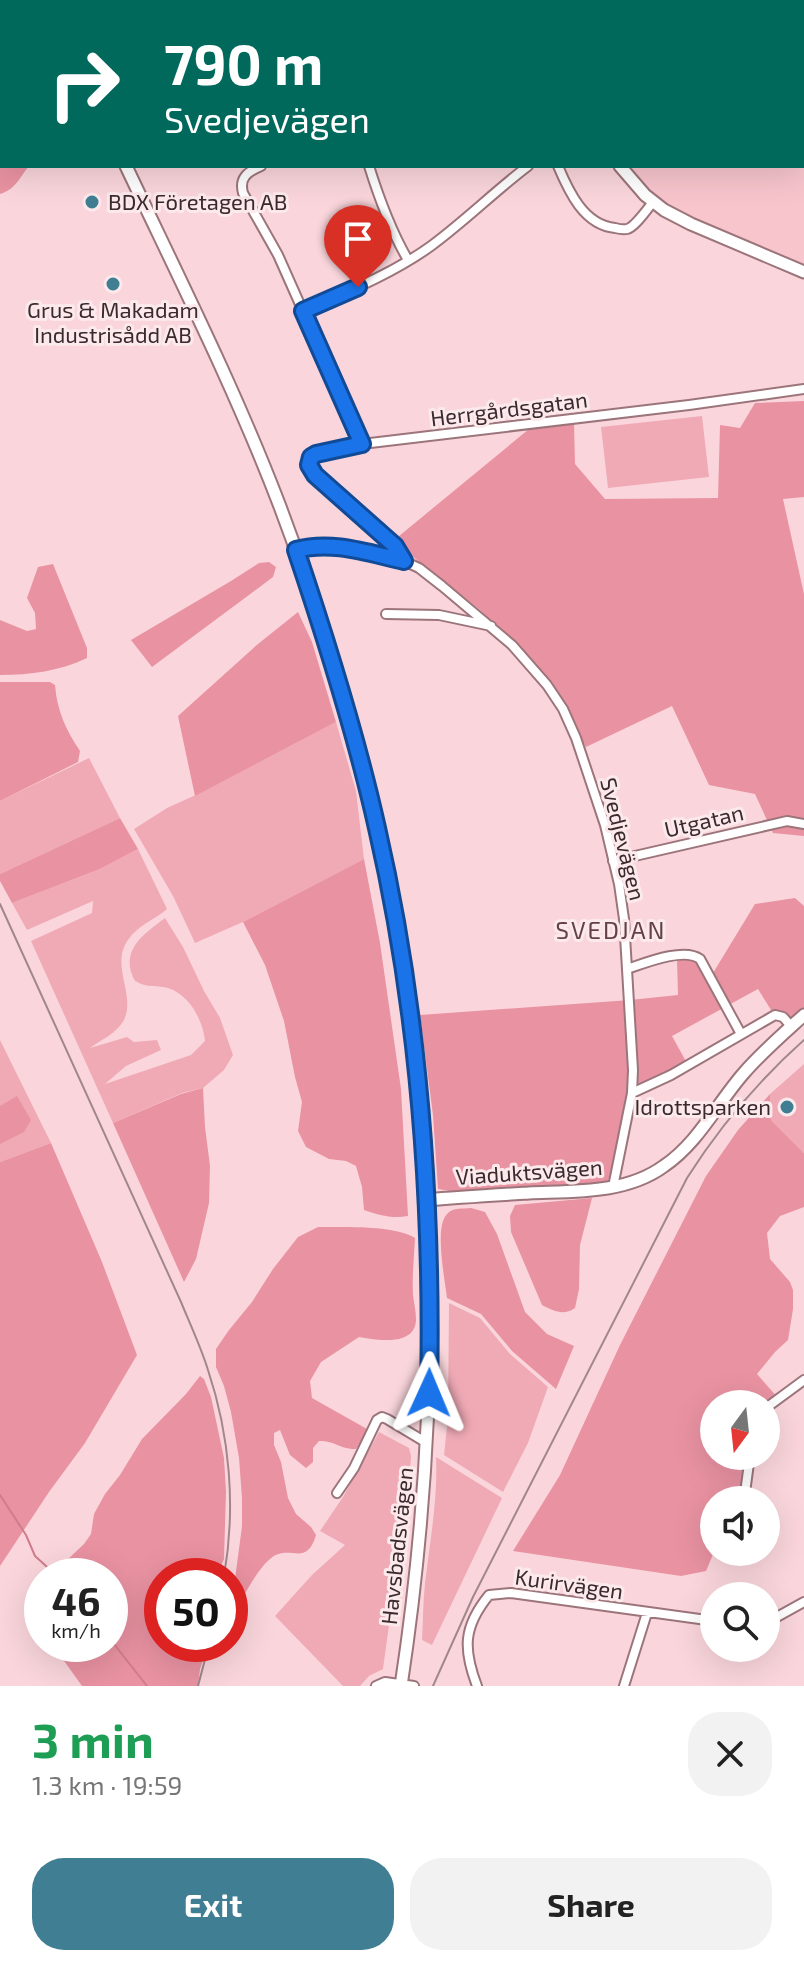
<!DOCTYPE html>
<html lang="en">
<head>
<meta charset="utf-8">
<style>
	:root { --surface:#fff; --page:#f2f2f2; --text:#222; --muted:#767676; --accent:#407e93 }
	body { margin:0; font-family:"Exo 2",sans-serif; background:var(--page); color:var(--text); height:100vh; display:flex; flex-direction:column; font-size:30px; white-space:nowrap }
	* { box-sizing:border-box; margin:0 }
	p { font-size:26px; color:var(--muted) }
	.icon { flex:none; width:44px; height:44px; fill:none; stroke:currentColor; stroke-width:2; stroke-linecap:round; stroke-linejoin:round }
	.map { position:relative; height:1686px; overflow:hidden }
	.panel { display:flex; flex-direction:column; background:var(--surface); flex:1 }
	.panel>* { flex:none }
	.hud { position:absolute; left:0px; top:0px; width:804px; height:168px; box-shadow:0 8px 32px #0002; background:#00695c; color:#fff; overflow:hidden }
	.needle { width:52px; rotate:195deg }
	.controls { position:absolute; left:700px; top:1390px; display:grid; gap:16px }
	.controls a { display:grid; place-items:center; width:80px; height:80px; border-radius:50%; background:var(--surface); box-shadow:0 8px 32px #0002; font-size:40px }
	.speed { position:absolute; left:24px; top:1558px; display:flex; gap:16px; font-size:40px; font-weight:700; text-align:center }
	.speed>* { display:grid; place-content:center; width:104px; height:104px; border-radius:50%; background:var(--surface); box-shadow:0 8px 32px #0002; line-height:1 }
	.speed small { font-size:20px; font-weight:400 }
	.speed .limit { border:12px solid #d22; background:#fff; color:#111 }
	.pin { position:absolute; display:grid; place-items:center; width:68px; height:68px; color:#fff; margin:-82px -34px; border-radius:50% 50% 50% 0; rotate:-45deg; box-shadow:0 0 8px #0007 }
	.pin .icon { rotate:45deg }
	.me { position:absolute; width:88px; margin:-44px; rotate:1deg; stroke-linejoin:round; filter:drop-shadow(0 0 6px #0008) }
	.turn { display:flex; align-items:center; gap:28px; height:168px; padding:0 32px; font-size:36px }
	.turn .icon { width:104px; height:104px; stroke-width:2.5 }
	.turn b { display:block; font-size:56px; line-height:68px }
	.round { display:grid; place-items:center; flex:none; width:84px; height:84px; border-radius:32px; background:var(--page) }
	.headline { display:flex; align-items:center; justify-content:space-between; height:136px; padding:0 32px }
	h1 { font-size:48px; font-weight:700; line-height:60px; color:#1e9e55 }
	.cta { display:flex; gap:16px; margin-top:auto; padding:16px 32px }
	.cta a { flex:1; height:92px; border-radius:32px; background:var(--accent); color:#fff; font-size:32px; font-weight:700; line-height:92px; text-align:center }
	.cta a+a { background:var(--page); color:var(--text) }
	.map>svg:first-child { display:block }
	.built { fill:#f8c5cd }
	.green { fill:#f0aab6 }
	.forest { fill:#e992a2 }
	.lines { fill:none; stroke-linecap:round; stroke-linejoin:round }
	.stream { stroke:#d07c8c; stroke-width:2 }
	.street-casing { stroke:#9c757b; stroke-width:12 }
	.secondary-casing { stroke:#9c757b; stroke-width:15 }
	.street { stroke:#fff; stroke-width:8 }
	.secondary { stroke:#fff; stroke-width:11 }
	.rail { stroke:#a1868b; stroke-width:2 }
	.route-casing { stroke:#114b97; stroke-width:20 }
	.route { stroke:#1a73e8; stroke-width:14 }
	.poi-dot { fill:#407e93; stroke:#fbe9eb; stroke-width:3 }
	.labels { text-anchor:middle; stroke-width:6; stroke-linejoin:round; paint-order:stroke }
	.poi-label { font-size:22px; fill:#3b2a2d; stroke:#fbe9eb; text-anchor:start }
	.street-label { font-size:22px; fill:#3b2a2d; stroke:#fbe9eb }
	.neighbourhood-label { font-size:24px; letter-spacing:2px; fill:#644147; stroke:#fbe9eb }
</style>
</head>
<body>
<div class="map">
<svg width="804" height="1686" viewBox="0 0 804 1686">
	<rect width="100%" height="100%" fill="#fad6dc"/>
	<path class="built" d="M567 0H804V266L719 231 663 204 621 166H802V2H568Z"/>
	<path class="green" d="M702 416 709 477 608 488 601 427Z
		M336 722 356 791 364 859 243 922 195 943 173 896 134 829 167 808 200 793Z
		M89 758 120 818 0 874V801Z
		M138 849 167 909C154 920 138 925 128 940 110 965 136 995 124 1020 117 1033 101 1040 90 1048L127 1037 134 1042 157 1040 161 1050 126 1066 105 1084 191 1055 205 1041C203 1021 190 995 168 988 159 985 146 988 137 982 133 980 133 976 131 972 124 946 147 932 165 918L183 947 204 991 220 1018 233 1055 224 1070 203 1088 182 1093 113 1123 31 941 92 913 93 901 27 930 12 903 100 869Z
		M0 1040 51 1143 0 1162Z
		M804 1064V1153L771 1120 770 1094Z
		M449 1303 480 1318 510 1354 548 1387 528 1443 503 1492 444 1455 448 1417Z
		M379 1432 409 1448 411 1456 401 1599 395 1616 389 1625 383 1669 369 1676 360 1686H343L275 1616 312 1575 345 1545 320 1531 343 1497Z
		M436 1457 502 1498 432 1645 422 1640C423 1621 423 1602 425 1583 430 1541 438 1499 436 1457Z"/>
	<path class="forest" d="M0 0H30L31 2H2V166H29C20 177 15 190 0 194Z
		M804 401V497L783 499 804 594V836L773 833 755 794 709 785 672 706 586 747 519 648 480 610 393 541 529 429 574 422 575 464 605 499 718 498 720 425 740 428 755 403Z
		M269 562 276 567 273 577 152 667 131 640 231 581 259 563Z
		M53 564 87 648V658C60 671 30 675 0 675V620L27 631 36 629 35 613 27 598 38 567Z
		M298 612 312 642 336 722 195 796 178 716 258 644Z
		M0 682H50L55 685C57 711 66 730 80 751L78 762 0 801Z
		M120 818 138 849 100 869 12 903 0 881V874Z
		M364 859 380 943 401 1089 408 1216C392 1219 379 1215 364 1210L362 1187 356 1166 346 1161 329 1159 306 1147 298 1131 302 1102 295 1077 284 1021 265 965 243 922Z
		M795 898 804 906V1021L797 1026 776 1018 758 989 672 1036 688 1065 649 1082 629 1084 622 1131 605 1192 474 1195 438 1189 433 1115 420 1015 630 1000 678 995 677 960H692L709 965 713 973 755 904Z
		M203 1088 205 1127 210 1166 209 1203 196 1259 184 1282 113 1123 181 1094Z
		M770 1094 771 1120 804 1153V1207L780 1216 767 1233 770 1259 790 1282 793 1290V1309L788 1340 775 1352 757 1374 778 1398 766 1404H714V1456H749L740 1500H714V1552L706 1571 681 1576 513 1551 560 1475 620 1345 706 1176 738 1130Z
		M17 1096 31 1120 24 1132 0 1144V1106Z
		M51 1143 102 1262 137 1355 85 1443 49 1492 0 1566V1162Z
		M592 1198 580 1245 579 1289 575 1308C563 1316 554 1311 542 1305L511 1232 510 1216 515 1205Z
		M471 1208 485 1212 497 1234 525 1312 547 1334 574 1346 556 1389 512 1351 481 1314 447 1298C445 1280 434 1227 447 1214 453 1207 463 1209 471 1208Z
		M318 1227C343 1227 396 1225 415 1238 414 1257 412 1276 413 1295 414 1303 416 1312 416 1320 415 1347 376 1340 359 1337L321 1362 310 1381 312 1398 367 1429 363 1439 356 1449C339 1449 336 1441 319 1441L313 1448V1462L306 1468 290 1455 280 1430 274 1433V1445L281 1462 288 1498 296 1514 311 1527 316 1535C306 1569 289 1542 270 1559 257 1570 250 1587 240 1601L232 1602 242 1526V1498L239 1458 231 1412 224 1386 216 1367V1349L229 1330 252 1302 273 1269 298 1237Z
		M200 1376 204 1379 211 1397 224 1458 226 1492 224 1559 220 1568H199L190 1576H162V1644H201L206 1651 200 1669 198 1686H82L52 1644H110V1576H59L66 1561 84 1544 91 1534 94 1514 105 1494 120 1475 142 1439 186 1394Z"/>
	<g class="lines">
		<path class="stream" d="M0 1495 26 1535 35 1556 57 1576
			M110 1639 147 1686"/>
		<g class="street-casing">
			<path id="street" d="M129 0 130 2
				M281 0 282 2
				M146 2 150 0
				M364 2V0
				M261 166C247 172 239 178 243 193L278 255 362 444 689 405 804 389
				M369 166C379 198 391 231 408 260
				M558 166C569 192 584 225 615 228 619 229 623 230 627 229 635 227 648 208 653 202
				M303 311C347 292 392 274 431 246 465 221 495 191 528 166
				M362 444 316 454 311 457 309 465 315 475 395 546 404 561
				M296 550 312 545H330L404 561 419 568 442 586 512 645 547 685 563 709 576 738 605 825 619 884 624 919 633 1070 632 1093 613 1187
				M386 614 439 615 491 626
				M613 861 787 821 804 824
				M627 969C645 963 684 947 700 959L741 1034
				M632 1093 671 1075 775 1015 783 1017 791 1026
				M766 1408 804 1380
				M337 1493 354 1468 377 1420 382 1417 387 1419 427 1443
				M744 1500 750 1456
				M766 1623 804 1602
				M376 1686 385 1682 414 1686
				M477 1686C463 1649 463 1627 489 1595L511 1593 714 1621
				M624 1686 647 1613"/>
		</g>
		<g class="secondary-casing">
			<path id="secondary" d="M47 0 48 2
				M568 0 569 2
				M267 2 268 0
				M126 166C179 278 235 389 279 504 319 610 353 719 377 829 441 1110 444 1403 401 1686
				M620 166 645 195 664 210 691 224 804 272
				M426 1200C460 1197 495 1195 529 1193 574 1191 626 1194 664 1166 698 1143 717 1104 743 1074 761 1053 783 1034 804 1015"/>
		</g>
		<use href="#street" class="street"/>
		<use href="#secondary" class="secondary"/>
		<path class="rail" d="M0 904 181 1302C190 1324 201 1347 208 1370 230 1436 236 1508 224 1576
			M198 1686 209 1644
			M433 1686 473 1597 687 1178C720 1126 758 1081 804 1040"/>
	</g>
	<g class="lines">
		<g class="route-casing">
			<path id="route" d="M358 287 303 311 362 444 316 454 311 457 309 465 315 475 395 546 404 561C368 553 332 540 296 550 327 642 356 734 377 828 419 1011 433 1205 429 1393"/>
		</g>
		<use href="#route" class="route"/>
	</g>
	<g class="poi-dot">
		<circle cx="92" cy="202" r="8"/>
		<circle cx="113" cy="284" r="8"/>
		<circle cx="787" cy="1107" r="8"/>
	</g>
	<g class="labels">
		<g class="poi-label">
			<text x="108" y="210">BDX Företagen AB</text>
			<text x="113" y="318" text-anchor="middle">Grus &amp; Makadam<tspan x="113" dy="25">Industrisådd AB</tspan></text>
			<text x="771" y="1115" text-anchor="end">Idrottsparken</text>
		</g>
		<g class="street-label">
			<text transform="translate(509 409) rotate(-7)" y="8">Herrgårdsgatan</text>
			<text transform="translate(704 821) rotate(-13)" y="8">Utgatan</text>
			<text transform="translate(623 839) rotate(76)" y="8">Svedjevägen</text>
			<text transform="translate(529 1172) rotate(-4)" y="8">Viaduktsvägen</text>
			<text transform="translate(397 1546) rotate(-84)" y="8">Havsbadsvägen</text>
			<text transform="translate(569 1584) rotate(8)" y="8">Kurirvägen</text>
		</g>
		<g class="neighbourhood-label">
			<text x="611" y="939">SVEDJAN</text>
		</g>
	</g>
</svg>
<div class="controls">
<a><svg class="needle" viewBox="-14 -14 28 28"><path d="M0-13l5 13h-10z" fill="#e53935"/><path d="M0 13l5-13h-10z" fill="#767676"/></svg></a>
<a><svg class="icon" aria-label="sound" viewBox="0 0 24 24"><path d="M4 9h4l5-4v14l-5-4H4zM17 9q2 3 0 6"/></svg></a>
<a><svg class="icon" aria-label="search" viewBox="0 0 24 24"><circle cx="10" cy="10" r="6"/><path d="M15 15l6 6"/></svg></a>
</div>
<div class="speed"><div>46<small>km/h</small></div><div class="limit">50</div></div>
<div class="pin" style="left:358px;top:287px;background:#d93025"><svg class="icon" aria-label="arrive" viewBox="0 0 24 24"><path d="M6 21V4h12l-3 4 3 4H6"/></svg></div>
<svg class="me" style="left:429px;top:1393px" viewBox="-20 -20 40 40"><path d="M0-17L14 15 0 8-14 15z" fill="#1a73e8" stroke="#fff" stroke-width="4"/></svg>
<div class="hud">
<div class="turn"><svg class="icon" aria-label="right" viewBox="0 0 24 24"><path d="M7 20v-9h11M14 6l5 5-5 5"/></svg><div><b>790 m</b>Svedjevägen</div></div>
</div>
</div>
<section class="panel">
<div class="headline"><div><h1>3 min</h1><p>1.3 km · 19:59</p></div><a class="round"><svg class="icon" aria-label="close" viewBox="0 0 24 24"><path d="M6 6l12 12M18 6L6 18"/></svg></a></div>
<div class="cta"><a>Exit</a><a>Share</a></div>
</section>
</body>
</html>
